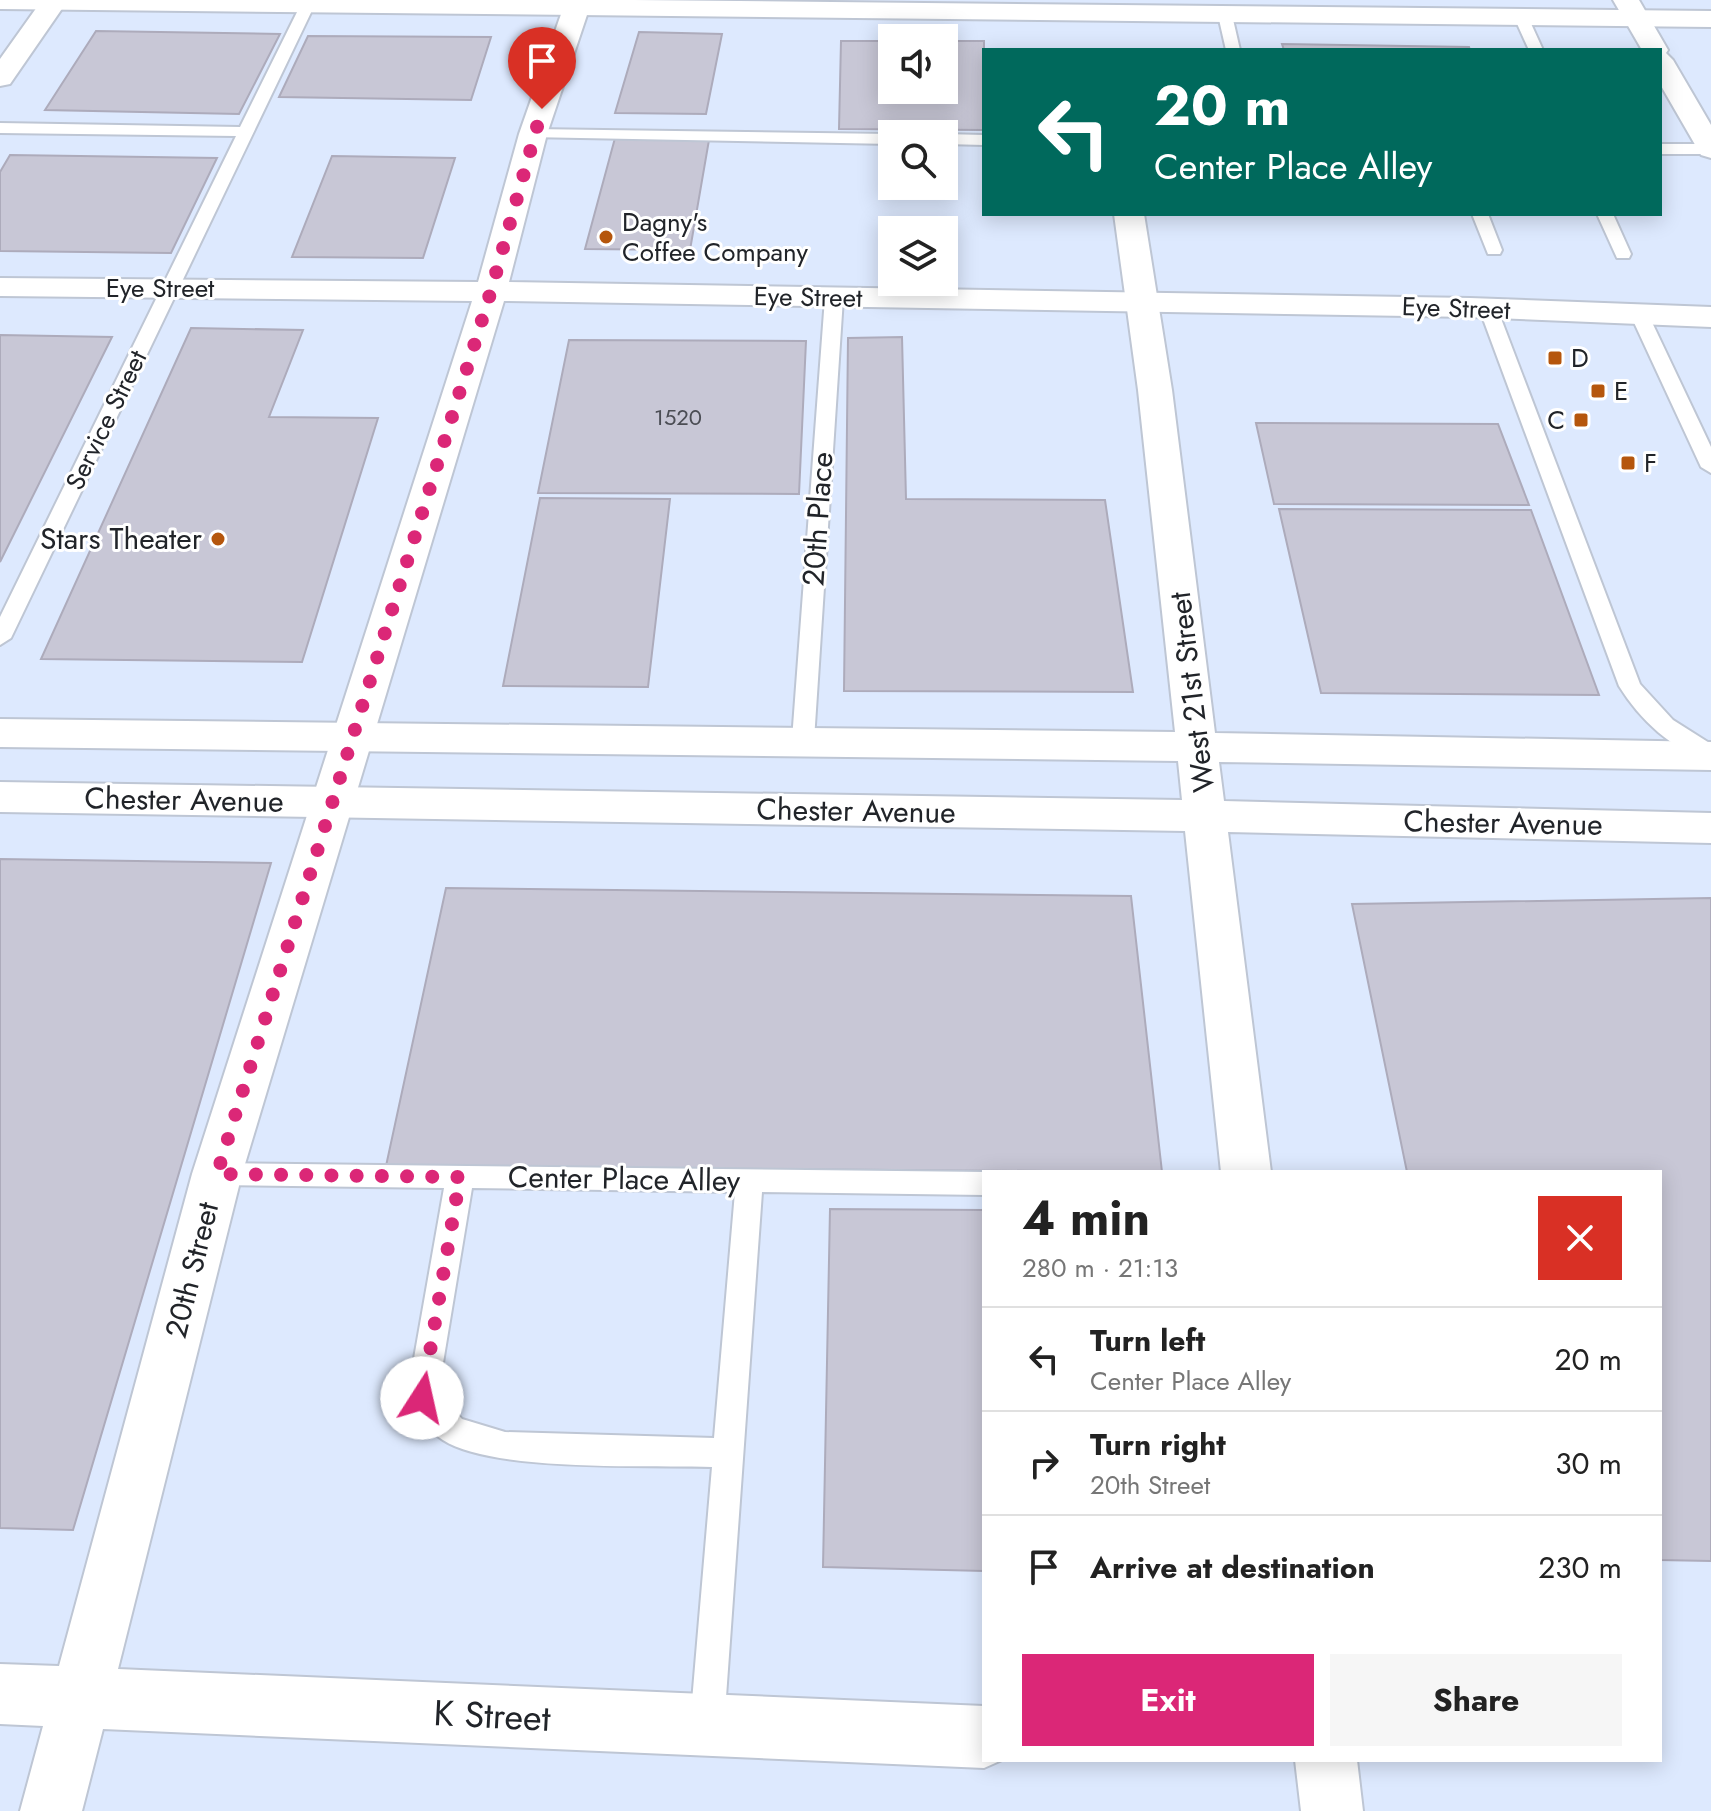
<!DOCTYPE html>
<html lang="en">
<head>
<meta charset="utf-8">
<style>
	:root { --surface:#fff; --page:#f6f6f6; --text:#222; --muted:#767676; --line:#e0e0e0; --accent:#db2777 }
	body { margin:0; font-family:Jost,sans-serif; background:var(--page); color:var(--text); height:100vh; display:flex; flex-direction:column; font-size:30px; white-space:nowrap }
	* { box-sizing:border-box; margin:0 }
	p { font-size:26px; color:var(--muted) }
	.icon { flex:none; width:44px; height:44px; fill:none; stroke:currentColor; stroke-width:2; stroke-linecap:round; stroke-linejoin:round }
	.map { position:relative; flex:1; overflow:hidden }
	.details { position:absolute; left:982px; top:1170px; width:680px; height:592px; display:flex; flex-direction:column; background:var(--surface); border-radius:0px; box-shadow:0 4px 20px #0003 }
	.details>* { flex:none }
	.guide { position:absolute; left:982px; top:48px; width:680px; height:168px; border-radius:0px; box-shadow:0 4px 20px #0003; background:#00695c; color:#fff; overflow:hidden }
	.controls { position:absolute; left:878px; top:24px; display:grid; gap:16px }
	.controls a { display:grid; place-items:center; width:80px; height:80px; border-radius:0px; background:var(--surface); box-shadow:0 4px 20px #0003; font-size:40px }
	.pin { position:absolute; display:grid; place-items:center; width:68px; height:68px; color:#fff; margin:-82px -34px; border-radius:50% 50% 50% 0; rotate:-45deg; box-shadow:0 0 8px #0007 }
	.pin .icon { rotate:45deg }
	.me { position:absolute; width:88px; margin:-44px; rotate:10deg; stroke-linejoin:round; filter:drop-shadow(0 0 6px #0008) }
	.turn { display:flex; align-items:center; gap:28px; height:168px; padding:0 40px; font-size:36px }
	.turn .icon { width:104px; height:104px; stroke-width:2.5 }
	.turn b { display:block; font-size:56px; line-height:68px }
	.round { display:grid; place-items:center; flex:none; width:84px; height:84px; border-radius:0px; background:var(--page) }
	.overview { display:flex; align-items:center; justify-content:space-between; height:136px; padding:0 40px }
	h1 { font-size:48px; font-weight:700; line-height:60px }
	.action { display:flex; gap:16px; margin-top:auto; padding:16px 40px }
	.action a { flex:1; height:92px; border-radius:0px; background:var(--accent); color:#fff; font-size:32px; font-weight:700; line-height:92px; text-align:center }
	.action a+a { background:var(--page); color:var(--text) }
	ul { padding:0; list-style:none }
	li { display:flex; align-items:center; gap:24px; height:104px; padding:0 40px; border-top:2px solid var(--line) }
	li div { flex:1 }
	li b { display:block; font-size:30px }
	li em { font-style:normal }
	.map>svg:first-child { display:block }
	.built { fill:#dde9fe; fill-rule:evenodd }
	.building { fill:#c8c7d6; stroke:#adabbb; stroke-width:2 }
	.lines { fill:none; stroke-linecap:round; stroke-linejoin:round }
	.lane-casing { stroke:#bec6d4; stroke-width:4 }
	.street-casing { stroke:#bec6d4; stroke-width:4 }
	.secondary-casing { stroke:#bec6d4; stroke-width:4 }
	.lane { fill:#fff; fill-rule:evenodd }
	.street { fill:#fff; fill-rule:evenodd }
	.secondary { fill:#fff; fill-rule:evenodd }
	.route { stroke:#db2777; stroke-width:14; stroke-dasharray:0 25.2 }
	.poi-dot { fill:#b5560d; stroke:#fff; stroke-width:3 }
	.labels { text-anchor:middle; stroke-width:6; stroke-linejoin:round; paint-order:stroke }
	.far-number-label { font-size:22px; fill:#4b4d54 }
	.far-poi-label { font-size:26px; fill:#212429; stroke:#fff; text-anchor:start }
	.far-street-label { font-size:26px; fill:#212429; stroke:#fff }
	.street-label { font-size:30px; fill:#212429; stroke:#fff }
	.poi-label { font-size:30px; fill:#212429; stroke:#fff; text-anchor:end }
	.near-street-label { font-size:36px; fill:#212429; stroke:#fff }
</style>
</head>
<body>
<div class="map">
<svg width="1711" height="1811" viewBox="0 0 1711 1811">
	<rect width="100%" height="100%" fill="#f0f5fd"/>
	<path class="built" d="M0 0H1711V1811H0ZM892 38H944V90H892ZM984 50H1660V214H984ZM892 134H944V186H892ZM892 230H944V282H892ZM984 1172H1660V1760H984Z"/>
	<path class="building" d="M96 31 280 34 239 114 45 110Z
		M639 32 722 34 706 114 615 113Z
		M308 36 491 37 471 100 279 97Z
		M841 41H892V90H944V41H984V130L839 129Z
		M1282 44 1469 47 1470 50H1284Z
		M615 138 709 140 690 250 585 249Z
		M10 155 217 158 171 253 0 251V172Z
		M332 156 455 158 423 258 292 257Z
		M191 328 303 330 269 417 378 418 302 662 41 659Z
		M0 335 112 337 0 562Z
		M902 337 906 499 1105 500 1133 692 844 691 848 338Z
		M569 340 806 341 799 494 538 493Z
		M1256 423 1498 424 1529 505 1274 504Z
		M540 498 670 499 648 687 503 686Z
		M1279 509 1531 510 1599 695 1321 693Z
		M0 859 271 863 73 1530 0 1528Z
		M446 888 1131 896 1162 1172 386 1166Z
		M1711 898V1561L1660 1560V1172H1407L1352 904Z
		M830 1209 984 1210V1571L823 1567Z"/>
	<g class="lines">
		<g class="lane-casing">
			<path id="lane" d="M303 0H317L11 638 0 645V617L236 136 0 133V123L240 127Z
				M1225 11 1232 15 1240 50H1226L1218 15Z
				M1521 13 1528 17 1543 50H1529L1514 17Z
				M533 129 892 134V144L528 137V131Z
				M944 134 984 135V145L944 144Z
				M1660 144H1711V154H1660Z
				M1472 214H1488L1502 250 1500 254H1488Z
				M1597 214H1613L1631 254 1629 258H1617Z
				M834 293 843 298 814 740 811 745H795L792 740 825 298Z
				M1488 303 1497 308 1640 684 1673 720 1711 744V761C1672 750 1640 720 1619 686L1479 308Z
				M1640 311 1649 316 1711 447V473L1701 467 1631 316Z
				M217 1163 986 1172 984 1195 762 1192 724 1725 719 1737 707 1742 695 1737 690 1725 712 1467C649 1465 492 1472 443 1440 430 1432 414 1412 407 1398L444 1188 217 1185 207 1182 203 1174 207 1166ZM472 1188 735 1192 714 1438 505 1432 462 1419 438 1393Z"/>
		</g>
		<g class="street-casing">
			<path id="street" d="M42 0H68L10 84 0 86V59Z
				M566 0H592L547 134 509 282 1470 298 1711 307V327L1470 317 504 301 242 1174 118 1669 984 1706V1760H1002L984 1768 103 1729 82 1811H20L43 1726 0 1724V1664L59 1666 192 1174 472 301 0 296V278L478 282 519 134Z
				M1613 0H1639L1668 50 1666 53 1673 60 1711 125V158L1701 155 1660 84V50H1642Z"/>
		</g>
		<g class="secondary-casing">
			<path id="secondary" d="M0 0H634L1711 11V27L0 9Z
				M1114 214H1144L1172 390 1215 733 1711 742V770L1219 762 1224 801 1711 813V843L1228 832 1271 1172H1221L1185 831 0 812V782L1182 800 1178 761 0 747V719L1175 732 1138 390Z
				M1295 1760H1357L1363 1811H1301Z"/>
		</g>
		<use href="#lane" class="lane"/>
		<use href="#street" class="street"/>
		<use href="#secondary" class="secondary"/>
	</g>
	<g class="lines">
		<path class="route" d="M422 1398 460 1177 217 1174 491 291 542 109"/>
	</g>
	<g class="poi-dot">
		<circle cx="606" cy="237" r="8"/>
		<rect x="1547" y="350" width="16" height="16" rx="4"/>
		<rect x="1590" y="383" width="16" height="16" rx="4"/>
		<rect x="1573" y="412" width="16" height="16" rx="4"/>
		<rect x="1620" y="455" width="16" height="16" rx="4"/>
		<circle cx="218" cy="539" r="8"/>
	</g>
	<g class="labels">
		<g class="far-number-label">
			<text x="678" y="425">1520</text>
		</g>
		<g class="far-poi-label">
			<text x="622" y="231">Dagny's<tspan x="622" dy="30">Coffee Company</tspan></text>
			<text x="1571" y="367">D</text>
			<text x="1614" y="400">E</text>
			<text x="1565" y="429" text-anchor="end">C</text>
			<text x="1644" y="472">F</text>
		</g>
		<g class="far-street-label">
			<text x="160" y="297">Eye Street</text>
			<text transform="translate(808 297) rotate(1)" y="9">Eye Street</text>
			<text transform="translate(1456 308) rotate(2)" y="9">Eye Street</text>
			<text transform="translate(106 420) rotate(-64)" y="9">Service Street</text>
		</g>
		<g class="street-label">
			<text transform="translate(818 519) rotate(-86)" y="10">20th Place</text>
			<text transform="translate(1192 692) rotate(-97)" y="10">West 21st Street</text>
			<text transform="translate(184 800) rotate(1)" y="10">Chester Avenue</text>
			<text transform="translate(856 811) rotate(1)" y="10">Chester Avenue</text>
			<text transform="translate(1503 823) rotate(1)" y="10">Chester Avenue</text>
			<text transform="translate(624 1179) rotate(1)" y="10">Center Place Alley</text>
			<text transform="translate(192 1270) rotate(-76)" y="10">20th Street</text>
		</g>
		<g class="poi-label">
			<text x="202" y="549">Stars Theater</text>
		</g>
		<g class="near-street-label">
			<text transform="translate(492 1715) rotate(3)" y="13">K Street</text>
		</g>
	</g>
</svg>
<div class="controls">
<a><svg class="icon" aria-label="sound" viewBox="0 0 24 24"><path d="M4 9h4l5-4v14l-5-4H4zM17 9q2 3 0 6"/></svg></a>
<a><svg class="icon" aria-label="search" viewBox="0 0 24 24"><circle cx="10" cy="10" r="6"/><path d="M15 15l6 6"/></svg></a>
<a><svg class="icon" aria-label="layers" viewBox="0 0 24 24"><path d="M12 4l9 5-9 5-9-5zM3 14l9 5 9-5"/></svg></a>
</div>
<div class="pin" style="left:542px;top:109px;background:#d93025"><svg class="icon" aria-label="arrive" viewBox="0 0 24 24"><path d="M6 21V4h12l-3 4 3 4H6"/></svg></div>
<svg class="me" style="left:422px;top:1398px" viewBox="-20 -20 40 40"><circle r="19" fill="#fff"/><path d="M0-13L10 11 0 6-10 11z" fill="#db2777"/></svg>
<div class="guide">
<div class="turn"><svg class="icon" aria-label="left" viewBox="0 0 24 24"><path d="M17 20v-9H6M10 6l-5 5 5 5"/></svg><div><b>20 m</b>Center Place Alley</div></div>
</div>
<section class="details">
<div class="overview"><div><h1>4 min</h1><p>280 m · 21:13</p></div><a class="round" style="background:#d93025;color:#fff"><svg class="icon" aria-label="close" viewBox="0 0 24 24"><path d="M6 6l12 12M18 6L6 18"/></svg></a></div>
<ul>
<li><svg class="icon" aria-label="left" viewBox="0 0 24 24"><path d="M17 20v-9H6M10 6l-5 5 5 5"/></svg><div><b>Turn left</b><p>Center Place Alley</p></div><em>20 m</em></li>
<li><svg class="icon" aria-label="right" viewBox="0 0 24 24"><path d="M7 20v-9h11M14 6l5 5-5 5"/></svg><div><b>Turn right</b><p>20th Street</p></div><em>30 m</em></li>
<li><svg class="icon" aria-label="arrive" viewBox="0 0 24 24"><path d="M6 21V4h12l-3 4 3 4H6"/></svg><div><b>Arrive at destination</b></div><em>230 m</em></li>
</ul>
<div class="action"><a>Exit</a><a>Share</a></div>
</section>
</div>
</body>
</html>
